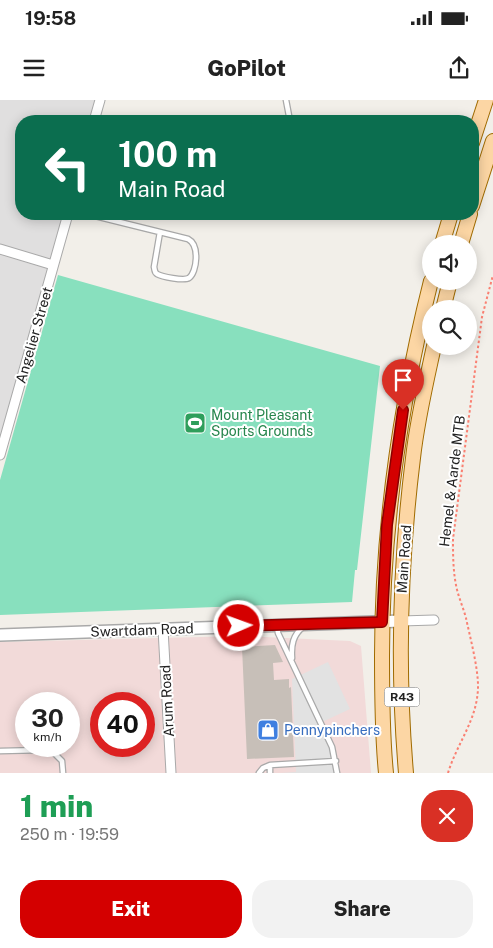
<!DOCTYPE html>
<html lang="en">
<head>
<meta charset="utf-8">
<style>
	:root { --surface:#fff; --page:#f2f2f2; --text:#222; --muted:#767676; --accent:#d40000 }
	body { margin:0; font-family:"Public Sans",sans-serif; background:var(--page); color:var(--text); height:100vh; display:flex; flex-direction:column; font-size:19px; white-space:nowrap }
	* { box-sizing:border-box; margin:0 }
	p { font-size:16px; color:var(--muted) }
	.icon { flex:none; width:28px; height:28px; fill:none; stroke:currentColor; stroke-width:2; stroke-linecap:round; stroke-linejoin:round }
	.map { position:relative; height:673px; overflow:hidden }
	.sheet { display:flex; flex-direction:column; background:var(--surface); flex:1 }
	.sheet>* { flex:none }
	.hud { position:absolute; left:15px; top:15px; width:464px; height:105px; border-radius:20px; box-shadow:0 2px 12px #0003; background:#0b6e4f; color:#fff; overflow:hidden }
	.controls { position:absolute; left:422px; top:135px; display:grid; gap:10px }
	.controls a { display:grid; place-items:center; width:55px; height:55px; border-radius:50%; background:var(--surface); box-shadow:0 2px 12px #0003; font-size:25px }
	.speed { position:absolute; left:15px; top:592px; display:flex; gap:10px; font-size:25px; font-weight:700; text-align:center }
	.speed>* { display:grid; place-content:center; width:65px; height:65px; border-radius:50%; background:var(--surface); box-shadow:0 2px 12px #0003; line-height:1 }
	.speed small { font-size:12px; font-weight:400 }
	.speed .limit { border:8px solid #d22; background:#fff; color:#111 }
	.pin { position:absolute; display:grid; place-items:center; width:42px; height:42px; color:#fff; margin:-51px -21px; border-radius:50% 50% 50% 0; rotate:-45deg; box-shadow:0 0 5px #0007 }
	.pin .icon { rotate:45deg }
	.me { position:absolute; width:55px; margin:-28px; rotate:88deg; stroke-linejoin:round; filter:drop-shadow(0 0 4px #0008) }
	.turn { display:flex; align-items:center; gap:18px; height:105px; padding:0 20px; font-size:22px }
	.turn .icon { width:65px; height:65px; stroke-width:2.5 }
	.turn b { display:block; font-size:35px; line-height:42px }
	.round { display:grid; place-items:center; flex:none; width:52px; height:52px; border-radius:20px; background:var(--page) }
	.head { display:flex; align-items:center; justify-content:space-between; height:85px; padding:0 20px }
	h1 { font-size:30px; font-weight:800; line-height:38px; color:#1e9e55 }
	.cta { display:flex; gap:10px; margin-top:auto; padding:10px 20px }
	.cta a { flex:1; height:58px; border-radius:20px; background:var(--accent); color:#fff; font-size:20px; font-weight:800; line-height:58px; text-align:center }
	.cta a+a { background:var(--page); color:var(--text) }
	.status { display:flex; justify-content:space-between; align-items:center; height:35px; padding:0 25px; background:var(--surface); direction:ltr }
	.status svg { height:14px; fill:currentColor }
	header { display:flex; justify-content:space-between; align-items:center; height:65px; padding:0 20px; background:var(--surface); font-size:22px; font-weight:800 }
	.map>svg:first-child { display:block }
	.residential { fill:#e0dfdf }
	.commercial { fill:#f2dad9; fill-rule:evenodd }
	.pitch { fill:#88e0be }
	.parking { fill:#e2e2e2 }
	.building { fill:#c7bfb8 }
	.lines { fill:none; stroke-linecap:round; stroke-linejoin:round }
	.service-casing { stroke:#a9a9a9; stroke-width:7 }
	.minor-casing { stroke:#a9a9a9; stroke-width:11 }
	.tertiary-casing { stroke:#a9a9a9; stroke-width:14 }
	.primary-casing { stroke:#a06b00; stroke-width:16 }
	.path { stroke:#fa8072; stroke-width:2; stroke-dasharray:2.5 2.5; stroke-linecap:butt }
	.service { stroke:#fff; stroke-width:4.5 }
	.minor { stroke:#fff; stroke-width:9 }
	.tertiary { stroke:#fff; stroke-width:11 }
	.primary { stroke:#fcd6a4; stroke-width:14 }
	.route-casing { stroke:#8a0000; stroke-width:12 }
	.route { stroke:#d40000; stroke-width:9 }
	.labels { text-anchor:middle; stroke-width:4; stroke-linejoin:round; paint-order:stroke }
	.shield { fill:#fff; stroke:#646464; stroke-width:1 }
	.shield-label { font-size:12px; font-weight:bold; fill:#222 }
	.street-label { font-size:14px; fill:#222; stroke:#fff }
	.leisure-label { font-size:14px; fill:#27864d; stroke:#fff; text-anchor:start }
	.shop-label { font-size:14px; fill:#366cbe; stroke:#fff; text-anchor:start }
</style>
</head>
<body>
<div class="status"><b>19:58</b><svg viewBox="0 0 49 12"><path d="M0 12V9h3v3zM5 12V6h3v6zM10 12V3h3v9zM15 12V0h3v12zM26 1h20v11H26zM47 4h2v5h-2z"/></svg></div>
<header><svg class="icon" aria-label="menu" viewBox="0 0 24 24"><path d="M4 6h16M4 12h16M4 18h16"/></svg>GoPilot<svg class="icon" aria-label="share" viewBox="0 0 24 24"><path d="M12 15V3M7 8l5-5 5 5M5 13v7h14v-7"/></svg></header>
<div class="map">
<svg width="493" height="673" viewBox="0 0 493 673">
	<rect width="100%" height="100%" fill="#f2efe9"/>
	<path class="residential" d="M0 0H100L94 21H21V114H68L0 353Z"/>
	<path class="commercial" d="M241 536 350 541 361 546 371 673H0V542ZM26 604H69V646H26ZM101 604H144V646H101Z"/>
	<path class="pitch" d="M58 175 380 266 357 470H355L352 502 0 515V380Z"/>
	<path class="parking" d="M328 562 350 609 320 623 331 647 336 673H281L296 672 292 579Z"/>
	<path class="building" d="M275 545 283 562 273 563 274 580 289 579V588L291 587 294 657 247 659 242 547Z"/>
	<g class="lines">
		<g class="service-casing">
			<path id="service" d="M286 0 290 21
				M87 114 188 139C200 145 197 172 189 178 184 181 162 177 157 174 154 172 155 170 154 167L160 132
				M277 526 278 533 332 647 337 673
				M292 558C291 545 293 535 303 527
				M0 651 44 650 52 651 62 661 63 673
				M270 665V673
				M259 673 263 668 270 665 336 661"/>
		</g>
		<g class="minor-casing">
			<path id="minor" d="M94 21 100 0
				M0 149 53 165
				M0 355 68 114
				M401 521 434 520
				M163 529 171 673"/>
		</g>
		<g class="tertiary-casing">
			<path id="tertiary" d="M0 535 401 521"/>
		</g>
		<g class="primary-casing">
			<path id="primary" d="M472 43 486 0
				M472 106 493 41
				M442 144 451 114
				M461 144 470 114
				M443 209 450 181
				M386 673C382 634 382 595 382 556 382 429 400 304 431 181
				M406 673C397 568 400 463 413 358 417 321 426 283 434 246"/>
		</g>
		<path class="path" d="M448 673C457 643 478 619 478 586 478 567 470 537 466 518 463 507 458 496 456 485 453 470 453 454 453 439L482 217 493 175"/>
		<use href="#service" class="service"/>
		<use href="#minor" class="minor"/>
		<use href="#tertiary" class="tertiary"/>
		<use href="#primary" class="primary"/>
	</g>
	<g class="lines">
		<g class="route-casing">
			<path id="route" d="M239 526 382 522 387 425 403 310"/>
		</g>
		<use href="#route" class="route"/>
	</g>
	<defs>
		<g id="stadium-square" transform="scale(1.125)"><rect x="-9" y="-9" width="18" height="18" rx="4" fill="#2e9e5b" stroke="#fff"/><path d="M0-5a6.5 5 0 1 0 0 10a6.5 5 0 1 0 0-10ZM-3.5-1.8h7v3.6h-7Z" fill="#fff"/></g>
		<g id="shop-square" transform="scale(1.125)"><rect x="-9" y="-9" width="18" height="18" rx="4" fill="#3f7fe0" stroke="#fff"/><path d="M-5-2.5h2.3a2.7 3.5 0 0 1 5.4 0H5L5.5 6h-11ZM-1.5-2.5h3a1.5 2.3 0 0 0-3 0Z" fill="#fff"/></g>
	</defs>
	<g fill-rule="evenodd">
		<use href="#stadium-square" x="195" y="323"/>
		<use href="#shop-square" x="268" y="630"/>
	</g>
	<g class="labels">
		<rect class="shield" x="384.5" y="587.5" width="35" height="19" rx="4"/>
		<g class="shield-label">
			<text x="402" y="601">R43</text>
		</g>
		<g class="street-label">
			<text transform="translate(34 235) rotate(-74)" y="5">Angelier Street</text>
			<text transform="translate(452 381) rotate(-83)" y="5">Hemel &amp; Aarde MTB</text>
			<text transform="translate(404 459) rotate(-86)" y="5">Main Road</text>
			<text transform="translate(142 530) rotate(-2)" y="5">Swartdam Road</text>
			<text transform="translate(167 601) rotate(-93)" y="5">Arum Road</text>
		</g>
		<g class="leisure-label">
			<text x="211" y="320">Mount Pleasant<tspan x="211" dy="16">Sports Grounds</tspan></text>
		</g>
		<g class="shop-label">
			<text x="284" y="635">Pennypinchers</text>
		</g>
	</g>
</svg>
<div class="controls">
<a><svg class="icon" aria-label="sound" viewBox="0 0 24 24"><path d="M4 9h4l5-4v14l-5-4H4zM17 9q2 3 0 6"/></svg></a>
<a><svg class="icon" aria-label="search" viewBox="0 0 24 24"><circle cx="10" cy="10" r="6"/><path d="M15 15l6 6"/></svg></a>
</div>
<div class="speed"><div>30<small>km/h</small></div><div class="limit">40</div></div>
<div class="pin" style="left:403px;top:310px;background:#d93025"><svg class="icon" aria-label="arrive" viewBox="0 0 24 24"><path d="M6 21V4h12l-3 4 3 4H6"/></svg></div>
<svg class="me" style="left:239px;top:526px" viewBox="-20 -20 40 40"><circle r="17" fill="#d40000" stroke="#fff" stroke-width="3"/><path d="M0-11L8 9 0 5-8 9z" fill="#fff"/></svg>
<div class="hud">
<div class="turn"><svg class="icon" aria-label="left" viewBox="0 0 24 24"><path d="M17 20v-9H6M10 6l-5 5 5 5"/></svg><div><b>100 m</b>Main Road</div></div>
</div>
</div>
<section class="sheet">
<div class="head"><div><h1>1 min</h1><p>250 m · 19:59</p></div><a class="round" style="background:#d93025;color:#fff"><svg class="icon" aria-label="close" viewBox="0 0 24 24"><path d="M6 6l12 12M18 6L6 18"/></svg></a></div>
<div class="cta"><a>Exit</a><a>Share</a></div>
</section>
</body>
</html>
